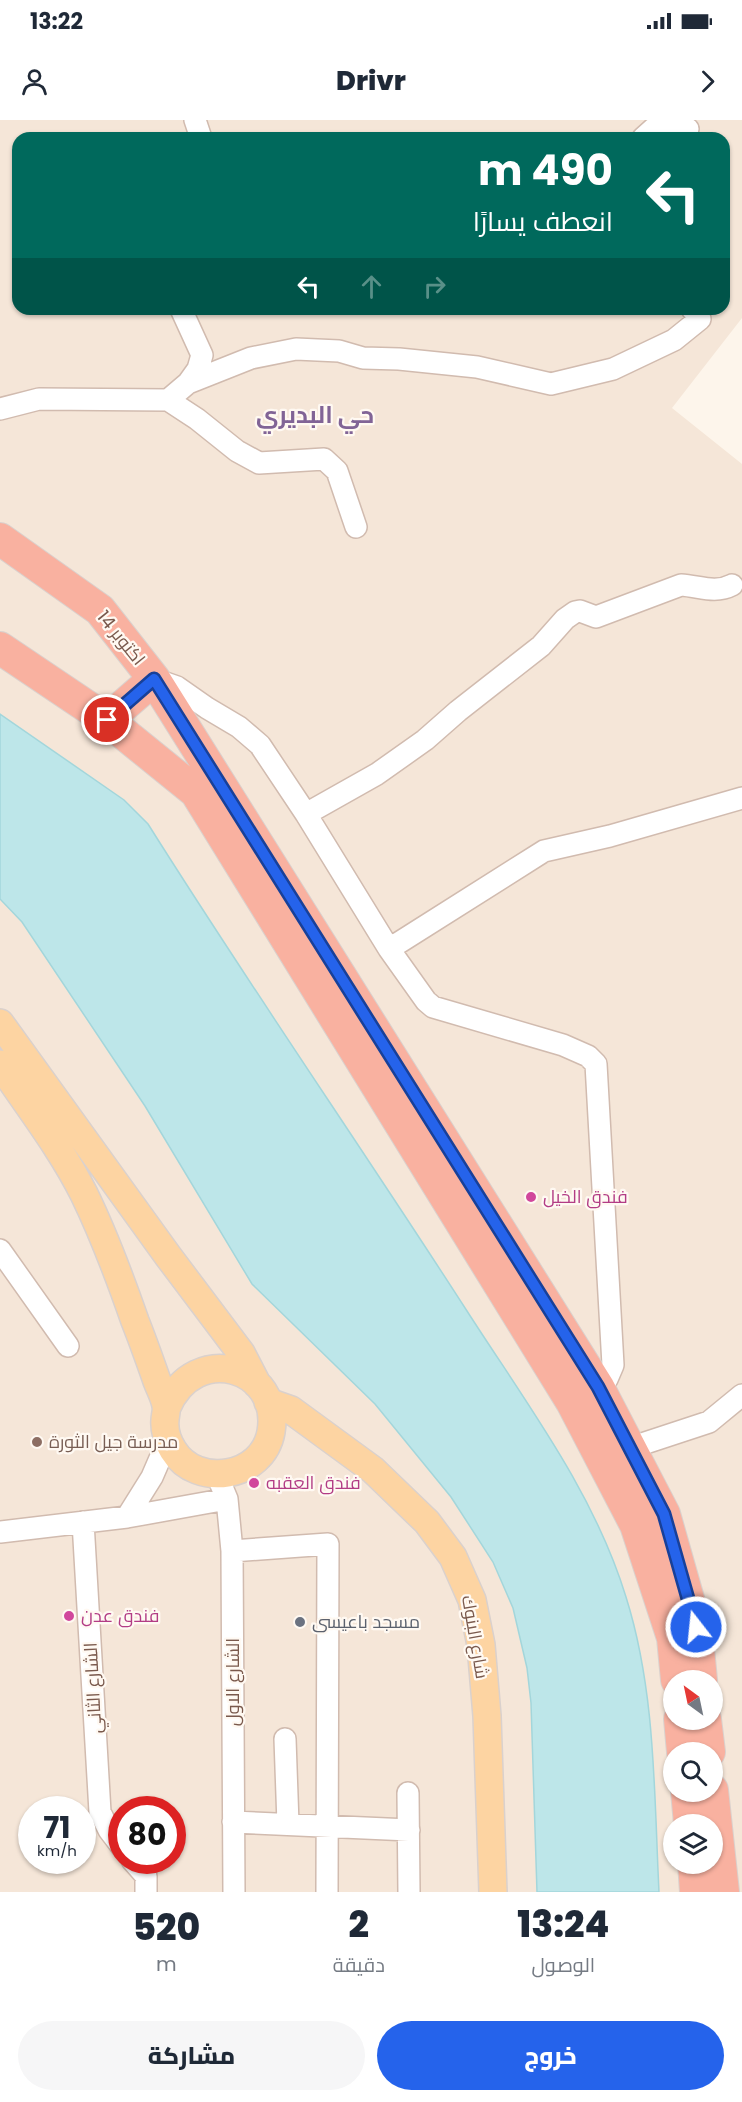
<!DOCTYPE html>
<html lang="ar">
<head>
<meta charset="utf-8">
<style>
	:root { --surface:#fff; --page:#f6f6f7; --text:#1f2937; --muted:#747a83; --accent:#2563eb }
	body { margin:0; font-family:Poppins,Cairo,sans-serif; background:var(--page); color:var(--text); direction:rtl; height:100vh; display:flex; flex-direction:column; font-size:22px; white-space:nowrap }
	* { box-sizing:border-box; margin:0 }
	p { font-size:20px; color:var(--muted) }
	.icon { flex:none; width:33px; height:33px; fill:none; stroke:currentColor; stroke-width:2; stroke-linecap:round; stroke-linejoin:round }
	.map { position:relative; height:1772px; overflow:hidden; direction:ltr }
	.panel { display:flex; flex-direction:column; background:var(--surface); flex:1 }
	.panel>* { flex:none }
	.hud { position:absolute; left:12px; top:12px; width:718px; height:183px; border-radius:18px; box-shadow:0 2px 4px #0004; direction:rtl; background:#00695c; color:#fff; overflow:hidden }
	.needle { width:39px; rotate:327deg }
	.buttons { position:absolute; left:663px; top:1550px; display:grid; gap:12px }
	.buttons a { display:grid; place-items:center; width:60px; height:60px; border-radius:50%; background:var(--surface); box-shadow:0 2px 4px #0004; font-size:30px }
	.speed { position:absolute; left:18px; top:1676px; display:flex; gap:12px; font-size:30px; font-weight:700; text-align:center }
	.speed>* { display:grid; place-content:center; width:78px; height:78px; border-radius:50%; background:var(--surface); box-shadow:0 2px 4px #0004; line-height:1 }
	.speed small { font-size:15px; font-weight:400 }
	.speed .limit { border:9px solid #d22; background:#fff; color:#111 }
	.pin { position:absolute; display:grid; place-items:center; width:51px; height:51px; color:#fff; margin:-26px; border:3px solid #fff; border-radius:50%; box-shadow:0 2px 6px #0007 }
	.me { position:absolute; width:66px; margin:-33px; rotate:344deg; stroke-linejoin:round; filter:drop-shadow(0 0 4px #0008) }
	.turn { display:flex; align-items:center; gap:21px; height:126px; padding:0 18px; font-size:27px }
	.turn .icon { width:78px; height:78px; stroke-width:2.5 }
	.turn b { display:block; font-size:42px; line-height:51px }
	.lanes { display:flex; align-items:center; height:57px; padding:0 18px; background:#0003; justify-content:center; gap:30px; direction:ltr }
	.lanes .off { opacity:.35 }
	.eta { display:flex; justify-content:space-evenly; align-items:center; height:102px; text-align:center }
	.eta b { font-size:36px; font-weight:800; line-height:42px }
	.cta { display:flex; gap:12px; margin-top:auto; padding:12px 18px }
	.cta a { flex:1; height:69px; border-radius:36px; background:var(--accent); color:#fff; font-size:24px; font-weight:800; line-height:69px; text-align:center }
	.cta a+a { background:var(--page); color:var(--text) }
	.status { display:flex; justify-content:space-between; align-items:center; height:42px; padding:0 30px; background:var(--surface); direction:ltr }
	.status svg { height:16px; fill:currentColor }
	header { display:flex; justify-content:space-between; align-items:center; height:78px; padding:0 18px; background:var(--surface); font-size:27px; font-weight:800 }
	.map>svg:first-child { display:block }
	.residential { fill:#f5e6d8; fill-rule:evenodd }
	.water { fill:#bde6e9; stroke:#a3d6db; stroke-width:1.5 }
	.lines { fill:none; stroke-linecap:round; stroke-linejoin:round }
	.minor-casing { stroke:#d1bbaf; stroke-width:24 }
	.major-casing { stroke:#dad1cd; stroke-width:30 }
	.highway-casing { stroke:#dad1cd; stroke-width:34 }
	.minor { stroke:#fff; stroke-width:21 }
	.major { stroke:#fdd4a2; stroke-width:27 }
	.highway { stroke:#f9b1a0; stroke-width:32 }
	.route-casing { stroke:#184099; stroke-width:15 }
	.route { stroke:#2563eb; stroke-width:10 }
	.hotel-dot { fill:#d1479c; stroke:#fff9f2; stroke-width:2 }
	.education-dot { fill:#8d6e63; stroke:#fff9f2; stroke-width:2 }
	.worship-dot { fill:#6b7280; stroke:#fff9f2; stroke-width:2 }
	.labels { text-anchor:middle; stroke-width:4.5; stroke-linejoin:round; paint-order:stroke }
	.street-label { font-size:18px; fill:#7a594c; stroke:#fff9f2 }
	.hotel-label { font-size:18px; fill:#b23c85; stroke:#fff9f2; text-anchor:start }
	.education-label { font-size:18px; fill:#785e54; stroke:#fff9f2; text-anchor:start }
	.worship-label { font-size:18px; fill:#5b616d; stroke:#fff9f2; text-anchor:start }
	.district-label { font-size:24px; font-weight:bold; fill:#816496; stroke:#fff9f2 }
</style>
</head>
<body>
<div class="status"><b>13:22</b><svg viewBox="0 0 49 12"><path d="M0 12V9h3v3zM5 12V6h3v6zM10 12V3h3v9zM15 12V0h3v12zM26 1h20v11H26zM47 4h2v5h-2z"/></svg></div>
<header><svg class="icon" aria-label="forward" viewBox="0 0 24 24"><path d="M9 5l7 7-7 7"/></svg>Drivr<svg class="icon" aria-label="person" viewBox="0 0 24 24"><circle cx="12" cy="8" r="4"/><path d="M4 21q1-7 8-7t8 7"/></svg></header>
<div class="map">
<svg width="742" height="1772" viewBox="0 0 742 1772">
	<rect width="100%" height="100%" fill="#fdf5eb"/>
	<path class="residential" d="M0 0H742V198L672 288 742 344V1772H0ZM18 18H724V189H18ZM674 1560H712V1599H674ZM674 1632H712V1671H674ZM32 1689H82V1740H32ZM122 1689H172V1740H122ZM674 1704H712V1743H674Z"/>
	<path class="water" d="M0 594 124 680 148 704C251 868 362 1028 467 1191 526 1283 594 1372 626 1477 656 1572 654 1674 659 1772H537L531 1583 527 1548 513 1488 493 1442 451 1377 375 1284 252 1164 145 986 22 802 0 779Z"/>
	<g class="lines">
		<g class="minor-casing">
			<path id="minor" d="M195 0 201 18
				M643 18 653 9H688
				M181 189 202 235 198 249 188 263
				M168 280 188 263 251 238 296 229 339 231 363 238 399 239 477 247 551 264 613 249 674 220 700 199 692 189
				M0 289 39 279 168 280 197 299 237 331 259 343 324 339 337 351 356 407
				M154 559 177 567 207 588 239 607 260 625 306 694 389 829
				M306 694 377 654 425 620 458 591 541 526 565 499 575 492 580 491 596 497 681 465C699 466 715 474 732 465
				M0 1130 68 1226
				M588 1273 607 1259 613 1245 596 944 588 936 563 925 433 887 426 881 389 829 544 731 610 716 742 678
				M630 1328 709 1302 742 1275
				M217 1355 227 1379 232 1431 234 1772
				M127 1397 152 1357 168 1320
				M83 1402 100 1692 109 1710 122 1727
				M0 1412 127 1397 227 1379
				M232 1431 328 1424 327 1772
				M285 1619 288 1704
				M408 1673 409 1772
				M233 1702 409 1710
				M132 1740 146 1756V1772"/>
		</g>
		<g class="major-casing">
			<path id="major" d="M0 903 168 1136 241 1233 257 1264
				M0 944C28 986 61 1028 84 1074 104 1115 120 1158 135 1201 143 1221 150 1241 157 1261 160 1269 165 1278 166 1286 167 1291 165 1296 165 1300 164 1310 168 1322 173 1330 197 1369 263 1358 271 1312 282 1247 195 1221 167 1287
				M268 1282 291 1290 373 1350 427 1402 453 1437 472 1480 481 1525 487 1596 493 1772"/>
		</g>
		<g class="highway-casing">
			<path id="highway" d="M0 419 100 490 154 559 598 1267 664 1394 696 1507 701 1560
				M0 528 107 600 196 672 572 1282 636 1405 673 1518 677 1560
				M107 600 154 559
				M680 1599 683 1632
				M705 1599 709 1632
				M712 1670 723 1772
				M687 1671 690 1704
				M694 1743 696 1772"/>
		</g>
		<use href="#minor" class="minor"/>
		<use href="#major" class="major"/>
		<use href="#highway" class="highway"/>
	</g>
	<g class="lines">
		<g class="route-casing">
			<path id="route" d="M107 600 154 559 598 1267 664 1394 696 1507"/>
		</g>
		<use href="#route" class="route"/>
	</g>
	<g class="hotel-dot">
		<circle cx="531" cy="1077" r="6"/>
		<circle cx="254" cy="1363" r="6"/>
		<circle cx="69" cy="1496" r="6"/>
	</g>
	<circle class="education-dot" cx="37" cy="1322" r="6"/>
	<circle class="worship-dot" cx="300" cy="1502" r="6"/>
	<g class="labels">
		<g class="street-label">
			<text transform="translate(121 518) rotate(51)" y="6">14 اكتوبر</text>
			<text transform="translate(475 1517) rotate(80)" y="6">شارع البنوك</text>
			<text transform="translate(233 1562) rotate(-90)" y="6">الشارع الاول</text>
			<text transform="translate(93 1568) rotate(-93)" y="6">الشارع الثاني</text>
		</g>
		<g class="hotel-label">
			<text x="543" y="1083">فندق الخيل</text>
			<text x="266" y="1369">فندق العقبه</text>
			<text x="81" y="1502">فندق عدن</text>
		</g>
		<g class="education-label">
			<text x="49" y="1328">مدرسة جيل الثورة</text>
		</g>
		<g class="worship-label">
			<text x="312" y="1508">مسجد باعيسى</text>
		</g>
		<g class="district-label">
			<text x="315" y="303">حي البديري</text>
		</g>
	</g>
</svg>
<div class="buttons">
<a><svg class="needle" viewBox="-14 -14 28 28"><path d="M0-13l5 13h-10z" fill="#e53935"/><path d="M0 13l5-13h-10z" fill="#747a83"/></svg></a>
<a><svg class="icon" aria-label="search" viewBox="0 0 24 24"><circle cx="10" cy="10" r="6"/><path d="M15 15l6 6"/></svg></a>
<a><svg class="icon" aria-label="layers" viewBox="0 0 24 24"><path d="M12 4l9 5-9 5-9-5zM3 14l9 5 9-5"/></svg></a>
</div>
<div class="speed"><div>71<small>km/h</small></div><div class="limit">80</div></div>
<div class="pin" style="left:107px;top:600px;background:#d93025"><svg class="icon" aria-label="arrive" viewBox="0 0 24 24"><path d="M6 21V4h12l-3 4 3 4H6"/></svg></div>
<svg class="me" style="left:696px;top:1507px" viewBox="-20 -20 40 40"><circle r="17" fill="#2563eb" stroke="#fff" stroke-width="3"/><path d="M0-11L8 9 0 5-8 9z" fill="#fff"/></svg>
<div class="hud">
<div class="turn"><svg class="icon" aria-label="left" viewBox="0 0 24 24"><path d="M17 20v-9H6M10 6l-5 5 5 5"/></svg><div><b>490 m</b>انعطف يسارًا</div></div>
<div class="lanes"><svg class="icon" aria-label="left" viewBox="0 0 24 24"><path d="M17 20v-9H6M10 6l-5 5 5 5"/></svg><svg class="icon off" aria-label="ahead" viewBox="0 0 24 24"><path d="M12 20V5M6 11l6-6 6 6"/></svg><svg class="icon off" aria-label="right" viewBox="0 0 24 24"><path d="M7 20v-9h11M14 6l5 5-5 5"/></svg></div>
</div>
</div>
<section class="panel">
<div class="eta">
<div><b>13:24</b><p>الوصول</p></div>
<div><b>2</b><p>دقيقة</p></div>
<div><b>520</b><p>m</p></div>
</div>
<div class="cta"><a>خروج</a><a>مشاركة</a></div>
</section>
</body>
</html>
